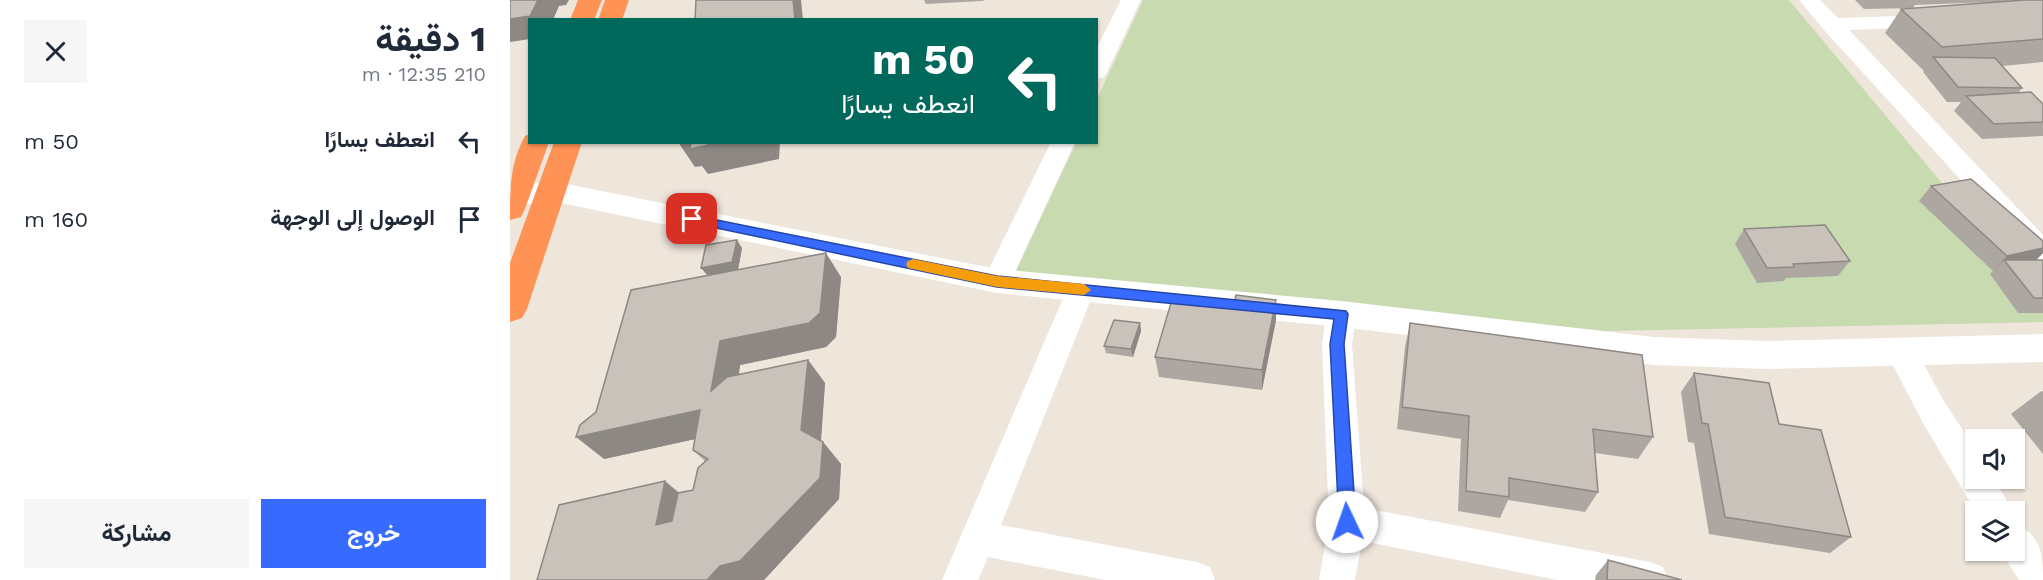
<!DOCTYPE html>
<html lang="ar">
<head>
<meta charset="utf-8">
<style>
	:root { --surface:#fff; --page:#f6f6f7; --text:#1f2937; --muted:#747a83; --accent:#376bff }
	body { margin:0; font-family:"Work Sans",Vazirmatn,sans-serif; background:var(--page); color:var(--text); direction:rtl; height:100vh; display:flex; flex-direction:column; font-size:22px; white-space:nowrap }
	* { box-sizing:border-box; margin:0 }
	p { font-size:20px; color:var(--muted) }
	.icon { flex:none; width:33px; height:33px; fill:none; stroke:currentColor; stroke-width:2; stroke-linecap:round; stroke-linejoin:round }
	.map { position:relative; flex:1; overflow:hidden; direction:ltr }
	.panel { display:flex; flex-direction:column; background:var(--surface); width:510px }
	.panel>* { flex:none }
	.hud { position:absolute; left:18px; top:18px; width:570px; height:126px; border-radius:0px; box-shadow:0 2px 4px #0004; direction:rtl; background:#00695c; color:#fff; overflow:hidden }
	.fabs { position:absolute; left:1455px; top:429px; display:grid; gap:12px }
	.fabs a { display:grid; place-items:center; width:60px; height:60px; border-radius:0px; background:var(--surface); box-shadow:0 2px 4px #0004; font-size:30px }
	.pin { position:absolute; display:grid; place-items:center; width:51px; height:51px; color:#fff; margin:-26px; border-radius:12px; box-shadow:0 3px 9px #0006 }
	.me { position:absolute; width:66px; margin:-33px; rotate:357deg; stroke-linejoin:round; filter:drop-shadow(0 0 4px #0008) }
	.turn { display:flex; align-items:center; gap:21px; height:126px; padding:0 24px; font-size:27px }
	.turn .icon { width:78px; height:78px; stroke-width:2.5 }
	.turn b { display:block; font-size:42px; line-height:51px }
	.round { display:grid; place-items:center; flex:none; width:63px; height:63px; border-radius:0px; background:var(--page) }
	.summary { display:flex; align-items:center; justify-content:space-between; height:102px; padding:0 24px }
	h1 { font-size:36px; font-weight:700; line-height:45px }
	.button { display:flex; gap:12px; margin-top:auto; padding:12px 24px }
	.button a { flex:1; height:69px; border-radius:0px; background:var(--accent); color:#fff; font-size:24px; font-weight:700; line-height:69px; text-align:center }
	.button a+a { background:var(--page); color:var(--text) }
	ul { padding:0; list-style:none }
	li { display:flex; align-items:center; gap:18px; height:78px; padding:0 24px }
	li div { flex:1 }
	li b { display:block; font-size:22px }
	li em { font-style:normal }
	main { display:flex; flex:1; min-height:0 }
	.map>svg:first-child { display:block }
	.cemetery { fill:#c8dab0 }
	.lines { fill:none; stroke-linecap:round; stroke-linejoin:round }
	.street { fill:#fff; fill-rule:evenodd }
	.secondary { fill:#fff; fill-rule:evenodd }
	.highway { fill:#ff9355; fill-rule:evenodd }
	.wall { fill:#ada7a1 }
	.shaded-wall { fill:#8d8883 }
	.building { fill:#c9c2bb; stroke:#8d8883; stroke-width:1.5 }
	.route { fill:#376bff; stroke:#2446a6; stroke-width:1.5 }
	.slow { fill:#f59e0b }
</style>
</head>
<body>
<main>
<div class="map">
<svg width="1533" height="580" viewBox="0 0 1533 580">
	<rect width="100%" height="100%" fill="#eee5db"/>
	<path class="cemetery" d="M633 0H1279L1533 304V322L1096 331 506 271 566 143 586 142 587 99Z"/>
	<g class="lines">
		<path class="street" d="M611 0H631L597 72 594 77 586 79V49Z
			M1289 0H1310L1328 18 1420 15 1427 17 1430 21 1427 25 1420 27 1339 30 1533 235V262L1523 259 1313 29Z
			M541 142H565L497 289 487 292 477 289 473 281Z
			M571 278 581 281 585 289 491 525 687 562 700 567 705 580H595L478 557 468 580H432L557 289 561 281Z
			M831 303 841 306 846 314 842 344 854 508 1140 562 1153 567 1158 580H1047L852 541 845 580H809L819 522 812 344 816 314 821 306Z
			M1390 338 1401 341 1435 403 1466 450V478H1484L1503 512H1466L1413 423 1375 350 1379 341Z
			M1504 523C1531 534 1533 554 1533 580H1509L1491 552 1504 550Z"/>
		<path class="secondary" d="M41 181 487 269 831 301 1144 337 1257 341 1533 334V362L1257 369 1144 365 831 327 487 293 41 201 5 206 0 205V187Z"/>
		<path class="highway" d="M68 0H92L84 20H60Z
			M95 0H119L112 20H88Z
			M20 134V142H39L15 209 11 217 0 220C0 188 0 163 15 136Z
			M44 142H72L17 309 12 318 0 322V263Z"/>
	</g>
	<path class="wall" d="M414 0H475L472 1 416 4Z
		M1345 0H1533V62L1492 66 1512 88 1508 93 1533 104V136L1472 139 1444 111 1451 102H1437L1413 72 1414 71 1375 33 1391 9 1480 2 1405 5 1403 8 1354 9Z
		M1421 186 1533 253 1526 260H1533V313H1508L1480 274 1484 270 1483 271 1409 201Z
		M1234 229 1340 261 1328 276 1276 278 1274 281 1247 283 1225 244Z
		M232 248 228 269 331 277 326 337 316 347 230 365 229 374 298 360 315 383 311 441 313 442 331 464 329 499 254 580 170 493 183 490 195 461 183 450 185 439 94 459 86 412 208 273Z
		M766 320 752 390 649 377 645 357Z
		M630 323 631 331 623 357 596 353 594 346Z
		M900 323 1143 437 1128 459 1085 453 1088 492 1075 512 998 500 990 518 948 511 951 439 887 429 895 347Z
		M1184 373 1269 424 1341 537 1320 553 1199 534 1184 443 1178 442 1171 392Z
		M1533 391V454L1501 414 1530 392Z
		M1098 560 1172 580H1085L1086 575Z"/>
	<path class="shaded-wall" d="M28 0H59L56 5 49 6 43 20H20V39L0 42V19Z
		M283 0H291L293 20H285Z
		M168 142H270L269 159 198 174 192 166 185 167Z
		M227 240 232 248 228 270 197 275 191 268Z
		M1533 248V253L1524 262 1494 260 1483 271 1497 256Z
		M316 253 331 277 326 337 316 347 230 365 223 413 201 391 210 341Z
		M766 300V320L752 390V370Z
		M630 323 631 331 623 357 621 349Z
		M298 360 315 383 310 452 291 430Z
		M190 410 213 433 94 459 66 437Z
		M313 442 331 464 329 499 254 580H197Z
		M155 481 180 502 172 545 146 525Z"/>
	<path class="building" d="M0 0H28L20 16 0 19Z
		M186 0H283L285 20H185Z
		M1515 0H1533V39L1432 47 1391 9Z
		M1423 57 1485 58 1512 88 1448 87Z
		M1521 92 1533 104V122L1484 124 1456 96Z
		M181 142H211L180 149Z
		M1461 179 1533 241V248L1497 256 1421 186Z
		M1315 225 1340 261 1283 264 1284 267 1257 268 1234 229Z
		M227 240 222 262 191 268 196 245Z
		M316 253 310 313 299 323 210 341 201 391 217 377 298 360 291 430 313 442 310 478 230 561 210 566 197 580H27L49 505 155 481 146 525 162 521 168 493 183 490 188 468 198 459 183 450 190 410 66 437 70 425 86 412 121 290Z
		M1494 260H1533V298H1524Z
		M726 295 766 300 752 370 645 357 663 296 724 304Z
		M604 320 630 323 621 349 594 346Z
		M900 323 1132 355 1143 437 1083 429 1088 492 999 478V497L956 491 959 416 892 407Z
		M1184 373 1259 383 1269 424 1311 430 1341 537 1215 517 1198 424 1192 423Z
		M1098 560 1172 580H1097Z"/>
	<path class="route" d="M182 215 487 276 836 311 838 314 834 344 846 522 843 528 837 530 831 528 829 522 820 344 824 319 487 287 178 222 176 219 178 216Z"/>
	<path class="slow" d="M403 259 487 276 574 284 581 290 574 295 487 287 398 268 396 264 398 261Z"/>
</svg>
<div class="fabs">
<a><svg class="icon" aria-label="sound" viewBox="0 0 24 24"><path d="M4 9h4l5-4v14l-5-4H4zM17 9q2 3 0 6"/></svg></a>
<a><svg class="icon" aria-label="layers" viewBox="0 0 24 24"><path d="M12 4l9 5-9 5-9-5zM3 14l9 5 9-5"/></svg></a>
</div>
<div class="pin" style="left:182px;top:219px;background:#d93025"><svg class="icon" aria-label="arrive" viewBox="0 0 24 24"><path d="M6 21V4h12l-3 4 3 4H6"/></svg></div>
<svg class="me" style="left:837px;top:522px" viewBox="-20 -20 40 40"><circle r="19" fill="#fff"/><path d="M0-13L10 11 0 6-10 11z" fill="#376bff"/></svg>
<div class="hud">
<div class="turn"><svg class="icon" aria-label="left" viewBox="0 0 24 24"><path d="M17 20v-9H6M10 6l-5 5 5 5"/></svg><div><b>50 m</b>انعطف يسارًا</div></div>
</div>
</div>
<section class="panel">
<div class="summary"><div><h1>1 دقيقة</h1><p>210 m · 12:35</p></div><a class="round"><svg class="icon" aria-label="close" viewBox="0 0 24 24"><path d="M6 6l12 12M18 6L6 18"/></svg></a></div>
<ul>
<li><svg class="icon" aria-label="left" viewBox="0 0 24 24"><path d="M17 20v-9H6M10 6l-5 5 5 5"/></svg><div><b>انعطف يسارًا</b></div><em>50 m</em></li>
<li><svg class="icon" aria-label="arrive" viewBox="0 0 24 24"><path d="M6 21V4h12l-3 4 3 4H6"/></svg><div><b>الوصول إلى الوجهة</b></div><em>160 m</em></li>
</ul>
<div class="button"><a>خروج</a><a>مشاركة</a></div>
</section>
</main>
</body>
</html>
